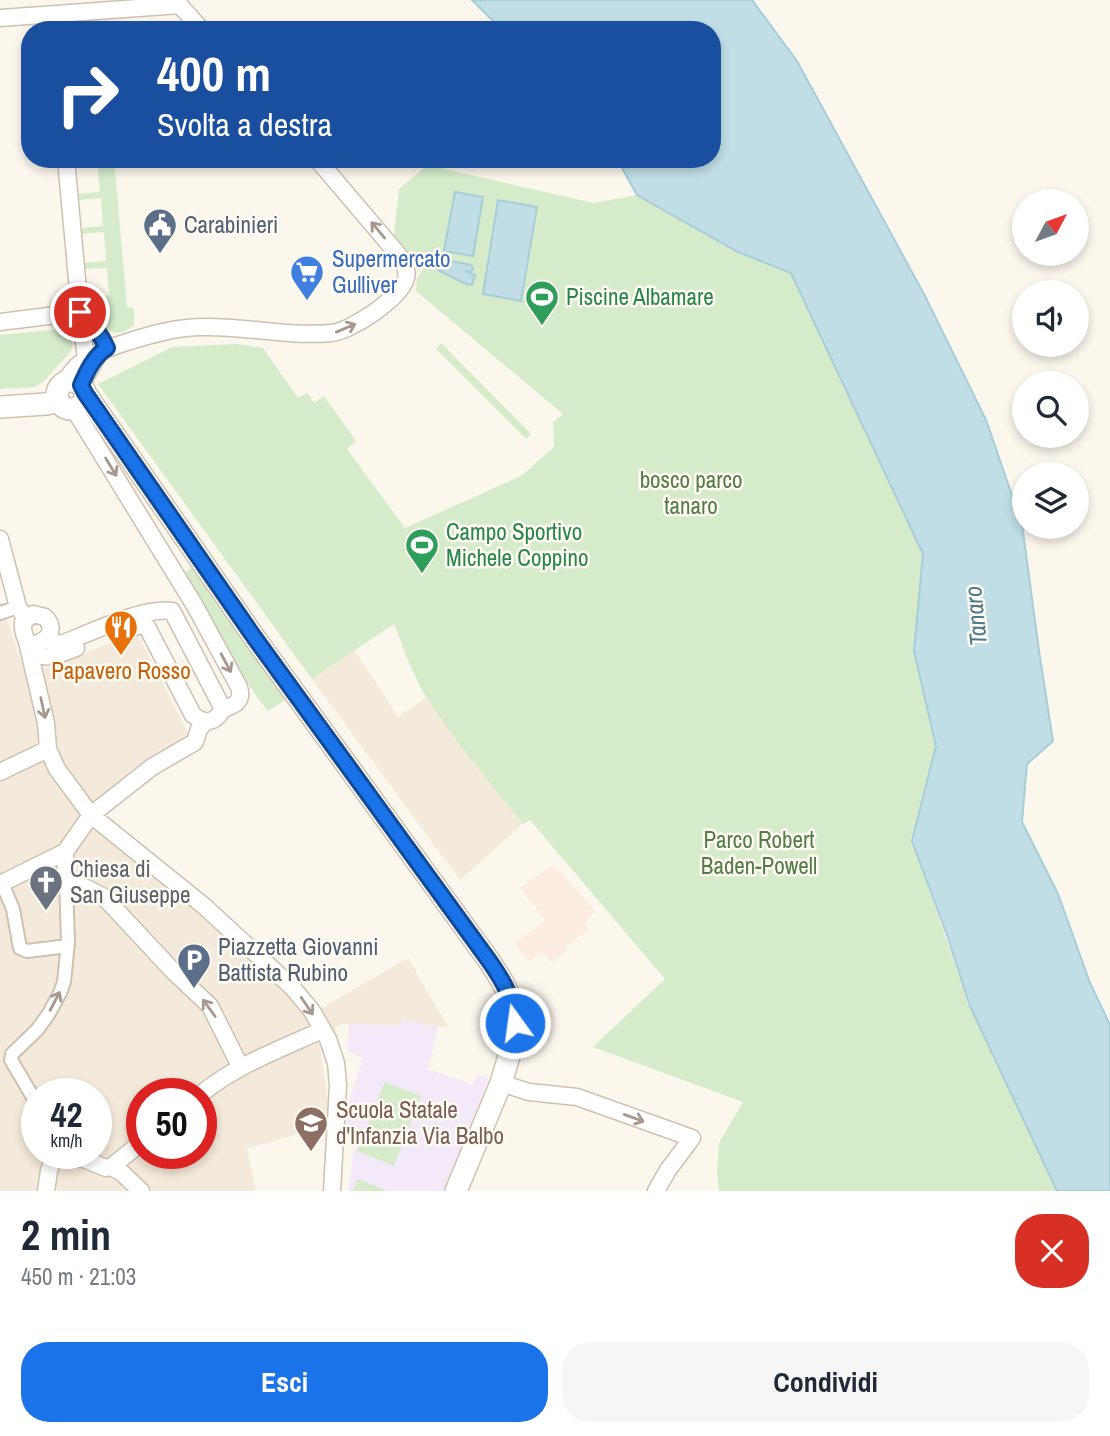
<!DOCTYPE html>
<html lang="it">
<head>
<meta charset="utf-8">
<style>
	:root { --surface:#fff; --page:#f6f6f7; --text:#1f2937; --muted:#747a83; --accent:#1a73e8 }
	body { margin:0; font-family:"Archivo Narrow",sans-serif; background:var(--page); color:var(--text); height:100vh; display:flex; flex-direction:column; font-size:26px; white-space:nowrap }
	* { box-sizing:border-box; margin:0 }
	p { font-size:23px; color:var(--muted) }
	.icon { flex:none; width:38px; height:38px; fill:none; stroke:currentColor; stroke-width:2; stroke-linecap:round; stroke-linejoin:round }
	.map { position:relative; height:1191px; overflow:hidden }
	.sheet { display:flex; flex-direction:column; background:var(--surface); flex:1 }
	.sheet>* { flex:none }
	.banner { position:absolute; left:21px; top:21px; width:700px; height:147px; border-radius:28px; box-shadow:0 4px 10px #0003; background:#1a4fa0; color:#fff; overflow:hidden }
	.needle { width:46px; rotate:49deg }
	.tools { position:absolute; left:1012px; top:189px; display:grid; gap:14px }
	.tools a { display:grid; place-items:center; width:77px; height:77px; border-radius:50%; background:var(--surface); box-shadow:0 4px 10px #0003; font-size:35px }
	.speed { position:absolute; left:21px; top:1078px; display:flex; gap:14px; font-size:35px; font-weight:700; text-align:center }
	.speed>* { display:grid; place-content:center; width:91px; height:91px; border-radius:50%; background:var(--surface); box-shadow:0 4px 10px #0003; line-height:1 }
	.speed small { font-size:18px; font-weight:400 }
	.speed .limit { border:10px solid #d22; background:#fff; color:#111 }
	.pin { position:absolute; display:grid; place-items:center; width:60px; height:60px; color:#fff; margin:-30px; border:4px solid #fff; border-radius:50%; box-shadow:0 2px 7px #0007 }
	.me { position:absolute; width:77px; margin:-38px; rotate:346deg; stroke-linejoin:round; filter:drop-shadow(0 0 5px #0008) }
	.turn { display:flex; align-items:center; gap:24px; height:147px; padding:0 21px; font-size:32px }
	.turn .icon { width:91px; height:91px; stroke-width:2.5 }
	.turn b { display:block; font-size:49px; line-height:60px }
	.round { display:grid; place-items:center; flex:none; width:74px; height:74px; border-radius:28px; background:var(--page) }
	.headline { display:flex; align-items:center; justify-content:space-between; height:119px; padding:0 21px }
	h1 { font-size:42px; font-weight:800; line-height:52px }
	.primary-button { display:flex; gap:14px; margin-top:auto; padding:14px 21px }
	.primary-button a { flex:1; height:80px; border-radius:28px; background:var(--accent); color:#fff; font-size:28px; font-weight:800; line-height:80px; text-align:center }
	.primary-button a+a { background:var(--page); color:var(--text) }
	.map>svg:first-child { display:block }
	.residential { fill:#f4eadb; fill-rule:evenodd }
	.commercial { fill:#fcebe1 }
	.education { fill:#f4e9f9 }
	.green { fill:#d5ebca }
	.water { fill:#c1dee6; stroke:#a7cdd8; stroke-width:2 }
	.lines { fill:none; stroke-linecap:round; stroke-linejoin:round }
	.pedestrian-casing { stroke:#cfc0b1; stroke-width:16 }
	.minor-casing { stroke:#cfc0b1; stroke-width:19 }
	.secondary-casing { stroke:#d2c1af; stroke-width:24 }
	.pedestrian { stroke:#fff; stroke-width:12 }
	.minor { stroke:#fff; stroke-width:16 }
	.secondary { stroke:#fff; stroke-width:21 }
	.oneway { stroke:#a7988d }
	.route-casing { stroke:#114b97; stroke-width:18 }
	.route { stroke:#1a73e8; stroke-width:12 }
	.labels { text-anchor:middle; stroke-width:5; stroke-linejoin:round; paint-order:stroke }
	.service-label { font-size:23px; fill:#4e5e75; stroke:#fffbf3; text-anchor:start }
	.shop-label { font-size:23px; fill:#366cbe; stroke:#fffbf3; text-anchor:start }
	.leisure-label { font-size:23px; fill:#27864d; stroke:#fffbf3; text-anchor:start }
	.park-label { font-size:23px; fill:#537d47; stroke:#fffbf3 }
	.food-label { font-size:23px; fill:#c56008; stroke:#fffbf3 }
	.worship-label { font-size:23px; fill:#5b616d; stroke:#fffbf3; text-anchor:start }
	.education-label { font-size:23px; fill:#785e54; stroke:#fffbf3; text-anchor:start }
	.water-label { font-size:24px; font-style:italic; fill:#487a8b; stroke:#fffbf3 }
</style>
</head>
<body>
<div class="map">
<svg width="1110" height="1191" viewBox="0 0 1110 1191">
	<rect width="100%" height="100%" fill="#fcf7ed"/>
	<path class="residential" d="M0 600 22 664 45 668 137 633 190 737 96 816 315 1012 408 958 448 1027 342 1024 319 1039 331 1124 247 1149 256 1191H0ZM37 1094H96V1153H37ZM142 1094H201V1153H142Z
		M355 651 398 717 427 697 467 754 523 824 460 880 312 679Z"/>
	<path class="commercial" d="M553 865 596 912 585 922 589 929 565 947 567 950 552 963 542 951 529 961 515 943 546 921 520 888Z"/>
	<path class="education" d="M402 1019 438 1027 428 1069 473 1085 477 1074 489 1078 446 1191H348L356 1137 340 1131 363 1058 347 1051 349 1024 399 1026Z"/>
	<path class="green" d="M73 159H114L127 307 134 308V325C107 347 97 317 86 297L109 295 107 268 83 269 82 263 106 261 104 232 81 234V228L103 226 101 198 77 200V194L100 192 97 163 74 164Z
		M427 165 594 203 637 195 791 273 923 555 914 651 936 746 912 841 970 1007 1057 1191H719L717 1172 719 1143 743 1102 593 1047 665 979 530 820 523 824C490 783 456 743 427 698 412 675 404 649 394 624L312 679 98 384 172 347 237 344 263 348 298 398 307 393 314 403 324 396 356 441 347 449 405 528 521 476 554 447 553 422 563 414 416 291 417 278 423 270 394 235 399 189Z
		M61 329C69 334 75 340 71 351L43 382 35 387 0 389V335Z
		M441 343 531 434 526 439 436 349Z
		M193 566 287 699 268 711 257 697 197 604 184 574Z
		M385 1082 421 1096 394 1166 357 1151Z
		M358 1179 385 1190V1191H353Z"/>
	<path class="water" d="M472 0H752L797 61 925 296 986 420 1022 524 1039 651 1053 741 1027 764 1022 822 1058 894 1090 983 1110 1025V1191H1057L970 1006 947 935 912 841 936 746 914 651 923 554 791 273 738 252 637 195 617 159H712V30H502Z
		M455 192 483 197 473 256 444 251Z
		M498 200 537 207 521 301 483 294Z
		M441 259 471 265 473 269 471 272 465 271 475 275 472 285 466 284 438 270Z"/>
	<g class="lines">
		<g class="pedestrian-casing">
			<path id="pedestrian" d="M0 613 18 607
				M2 883 13 909 20 948 27 951 68 946
				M37 1104 11 1060 12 1054 37 1030 48 1015 60 993 64 982 68 942 66 878"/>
		</g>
		<g class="minor-casing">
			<path id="minor" d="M175 0 202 30
				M0 18 180 5
				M66 159 80 312 86 359
				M80 312C92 323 100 333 107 348
				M0 322 80 312
				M64 383C68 377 72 371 77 366 91 353 112 347 130 341 153 334 178 327 203 327 245 326 288 337 331 333 350 332 401 298 406 278 408 271 404 265 401 258L317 159
				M81 385 98 355
				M0 539 18 607 26 618
				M123 630 142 625 147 627 193 715C206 725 215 723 223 709
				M48 637 52 642 61 644C90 633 142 607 172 611L223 709C236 705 243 701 239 687L195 606 74 409
				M27 642 46 723 48 749 57 769 91 815 204 906 292 987 312 1011 328 1039 336 1063 338 1085 332 1191
				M40 642C52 637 54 626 45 617L33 614 23 622C22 631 25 637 29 645 40 665 59 654 76 648
				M0 772 48 749
				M65 852 66 878 104 897 174 972 210 1006 241 1068
				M0 884 65 852 91 815 152 767 195 742 199 729 205 722
				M501 1083 529 1092 577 1097 692 1138 668 1170 656 1191
				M201 1094C236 1065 281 1049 322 1030
				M111 1167 142 1142
				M46 1191 49 1171 52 1162 63 1157 84 1159 106 1168 111 1167 121 1172 141 1191"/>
		</g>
		<g class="secondary-casing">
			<path id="secondary" d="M57 395a14 14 0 1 1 28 0a14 14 0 1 1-28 0Z
				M85 393 254 637 490 962 502 981 512 1001 515 1023 513 1043 501 1083 456 1191
				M0 407 46 404 58 401"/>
		</g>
		<use href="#pedestrian" class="pedestrian"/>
		<use href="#minor" class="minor"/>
		<use href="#secondary" class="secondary"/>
	</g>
	<defs><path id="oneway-shaft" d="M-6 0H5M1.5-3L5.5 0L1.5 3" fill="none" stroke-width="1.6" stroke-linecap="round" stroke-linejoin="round" transform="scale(1.75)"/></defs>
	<g class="oneway">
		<use href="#oneway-shaft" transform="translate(378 230) rotate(-130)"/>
		<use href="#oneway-shaft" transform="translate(346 328) rotate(-23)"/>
		<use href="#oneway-shaft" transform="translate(111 467) rotate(59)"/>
		<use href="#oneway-shaft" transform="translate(226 663) rotate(62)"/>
		<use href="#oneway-shaft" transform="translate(43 708) rotate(78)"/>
		<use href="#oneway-shaft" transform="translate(55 1001) rotate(-62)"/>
		<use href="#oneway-shaft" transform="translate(307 1006) rotate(56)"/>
		<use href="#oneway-shaft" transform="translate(209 1008) rotate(-126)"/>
		<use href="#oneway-shaft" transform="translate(634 1118) rotate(20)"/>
	</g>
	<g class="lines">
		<g class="route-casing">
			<path id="route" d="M80 312C92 323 100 333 107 348 94 356 87 371 81 385L85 393 254 637 490 962C505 984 512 996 515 1023"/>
		</g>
		<use href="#route" class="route"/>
	</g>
	<defs>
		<g id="civic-pin" transform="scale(1.75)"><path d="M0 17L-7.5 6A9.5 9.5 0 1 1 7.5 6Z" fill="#5c6f8a" stroke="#fffbf3"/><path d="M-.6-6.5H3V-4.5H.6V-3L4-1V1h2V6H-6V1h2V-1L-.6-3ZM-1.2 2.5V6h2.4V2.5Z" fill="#fff"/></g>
		<g id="supermarket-pin" transform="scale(1.75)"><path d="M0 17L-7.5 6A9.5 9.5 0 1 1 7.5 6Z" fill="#3f7fe0" stroke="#fffbf3"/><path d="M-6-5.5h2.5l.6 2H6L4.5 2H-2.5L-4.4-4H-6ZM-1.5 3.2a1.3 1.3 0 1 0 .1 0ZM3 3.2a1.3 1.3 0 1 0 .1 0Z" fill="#fff"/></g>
		<g id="stadium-pin" transform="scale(1.75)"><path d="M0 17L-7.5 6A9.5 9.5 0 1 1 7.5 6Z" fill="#2e9e5b" stroke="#fffbf3"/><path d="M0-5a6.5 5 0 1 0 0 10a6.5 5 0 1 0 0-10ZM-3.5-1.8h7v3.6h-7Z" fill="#fff"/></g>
		<g id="restaurant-pin" transform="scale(1.75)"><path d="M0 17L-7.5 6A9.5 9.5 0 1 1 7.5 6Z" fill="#e8710a" stroke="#fffbf3"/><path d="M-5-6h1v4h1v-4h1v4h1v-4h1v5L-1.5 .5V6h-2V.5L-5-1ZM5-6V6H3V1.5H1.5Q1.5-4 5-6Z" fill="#fff"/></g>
		<g id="church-pin" transform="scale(1.75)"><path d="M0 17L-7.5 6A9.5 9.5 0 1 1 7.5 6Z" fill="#6b7280" stroke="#fffbf3"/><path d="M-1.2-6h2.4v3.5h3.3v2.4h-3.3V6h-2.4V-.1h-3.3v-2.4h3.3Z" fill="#fff"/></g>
		<g id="parking-pin" transform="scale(1.75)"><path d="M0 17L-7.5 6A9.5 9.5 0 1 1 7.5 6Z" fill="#5c6f8a" stroke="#fffbf3"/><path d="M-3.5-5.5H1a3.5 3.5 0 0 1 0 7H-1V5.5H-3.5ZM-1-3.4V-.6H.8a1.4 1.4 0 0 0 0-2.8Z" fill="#fff"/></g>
		<g id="school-pin" transform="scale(1.75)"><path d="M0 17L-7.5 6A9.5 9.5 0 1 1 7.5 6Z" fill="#8d6e63" stroke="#fffbf3"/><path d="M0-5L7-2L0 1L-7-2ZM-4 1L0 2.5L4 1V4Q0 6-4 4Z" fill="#fff"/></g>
	</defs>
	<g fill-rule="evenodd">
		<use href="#civic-pin" x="160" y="225"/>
		<use href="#supermarket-pin" x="307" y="272"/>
		<use href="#stadium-pin" x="542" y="297"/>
		<use href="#stadium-pin" x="422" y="545"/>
		<use href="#restaurant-pin" x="121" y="627"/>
		<use href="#church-pin" x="46" y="882"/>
		<use href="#parking-pin" x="194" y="960"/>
		<use href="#school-pin" x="311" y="1123"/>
	</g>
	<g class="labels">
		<g class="service-label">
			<text x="184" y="233">Carabinieri</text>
			<text x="218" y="955">Piazzetta Giovanni<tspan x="218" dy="26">Battista Rubino</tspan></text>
		</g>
		<g class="shop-label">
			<text x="332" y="267">Supermercato<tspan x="332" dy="26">Gulliver</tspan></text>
		</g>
		<g class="leisure-label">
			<text x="566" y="305">Piscine Albamare</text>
			<text x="446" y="540">Campo Sportivo<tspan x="446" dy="26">Michele Coppino</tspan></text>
		</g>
		<g class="park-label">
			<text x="691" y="488">bosco parco<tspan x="691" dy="26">tanaro</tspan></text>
			<text x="759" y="848">Parco Robert<tspan x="759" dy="26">Baden-Powell</tspan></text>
		</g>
		<g class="food-label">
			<text x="121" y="679">Papavero Rosso</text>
		</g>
		<g class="worship-label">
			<text x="70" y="877">Chiesa di<tspan x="70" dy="26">San Giuseppe</tspan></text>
		</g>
		<g class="education-label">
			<text x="336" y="1118">Scuola Statale<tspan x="336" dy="26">d'Infanzia Via Balbo</tspan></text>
		</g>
		<g class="water-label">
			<text transform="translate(976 616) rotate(-96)" y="8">Tanaro</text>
		</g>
	</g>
</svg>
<div class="tools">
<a><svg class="needle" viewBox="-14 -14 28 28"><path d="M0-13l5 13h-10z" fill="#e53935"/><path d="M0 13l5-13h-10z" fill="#747a83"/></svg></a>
<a><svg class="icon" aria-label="sound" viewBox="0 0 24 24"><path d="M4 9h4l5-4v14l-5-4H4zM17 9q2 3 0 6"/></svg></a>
<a><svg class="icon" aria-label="search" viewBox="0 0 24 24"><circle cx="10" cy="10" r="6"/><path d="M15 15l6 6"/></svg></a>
<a><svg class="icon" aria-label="layers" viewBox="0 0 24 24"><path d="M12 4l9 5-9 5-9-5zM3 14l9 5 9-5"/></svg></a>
</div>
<div class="speed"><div>42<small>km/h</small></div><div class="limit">50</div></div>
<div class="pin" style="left:80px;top:312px;background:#d93025"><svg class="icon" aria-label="arrive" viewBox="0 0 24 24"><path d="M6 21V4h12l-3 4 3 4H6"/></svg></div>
<svg class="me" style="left:515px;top:1023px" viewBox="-20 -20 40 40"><circle r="17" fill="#1a73e8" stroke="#fff" stroke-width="3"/><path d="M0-11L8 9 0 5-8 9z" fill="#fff"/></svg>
<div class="banner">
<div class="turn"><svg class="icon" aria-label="right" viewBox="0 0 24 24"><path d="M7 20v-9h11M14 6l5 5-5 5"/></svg><div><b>400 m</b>Svolta a destra</div></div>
</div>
</div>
<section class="sheet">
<div class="headline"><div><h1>2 min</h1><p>450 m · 21:03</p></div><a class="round" style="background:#d93025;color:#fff"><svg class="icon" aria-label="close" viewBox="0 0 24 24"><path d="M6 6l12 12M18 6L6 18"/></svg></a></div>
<div class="primary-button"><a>Esci</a><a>Condividi</a></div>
</section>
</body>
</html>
